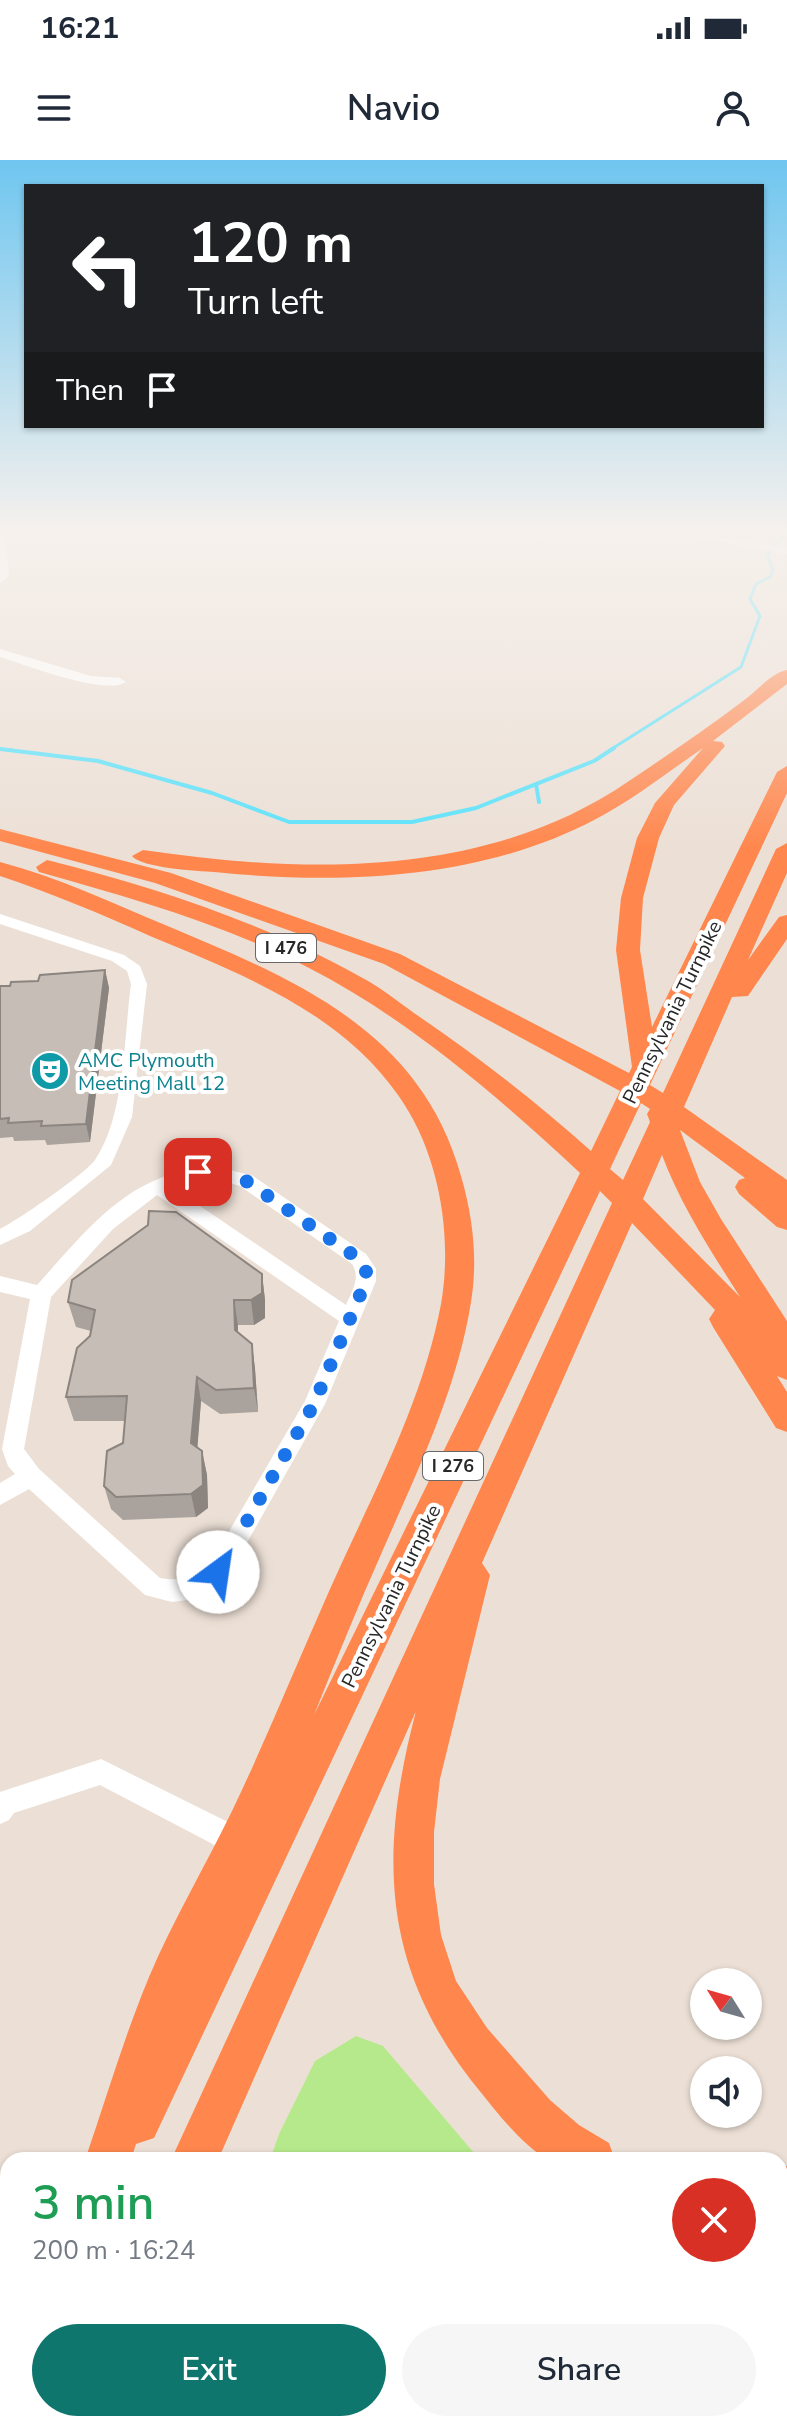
<!DOCTYPE html>
<html lang="en">
<head>
<meta charset="utf-8">
<style>
	:root { --surface:#fff; --page:#f6f6f7; --text:#1f2937; --muted:#747a83; --accent:#0f766e }
	body { margin:0; font-family:"Nunito Sans",sans-serif; background:var(--page); color:var(--text); height:100vh; display:flex; flex-direction:column; font-size:30px; white-space:nowrap }
	* { box-sizing:border-box; margin:0 }
	p { font-size:26px; color:var(--muted) }
	.icon { flex:none; width:44px; height:44px; fill:none; stroke:currentColor; stroke-width:2; stroke-linecap:round; stroke-linejoin:round }
	.map { position:relative; flex:1; overflow:hidden }
	.sheet { position:absolute; left:0px; top:1992px; width:788px; height:280px; display:flex; flex-direction:column; background:var(--surface); border-radius:24px 24px 0 0; box-shadow:0 2px 6px #0004 }
	.sheet>* { flex:none }
	.banner { position:absolute; left:24px; top:24px; width:740px; height:244px; border-radius:0px; box-shadow:0 2px 6px #0004; background:#202124; color:#fff; overflow:hidden }
	.needle { width:52px; rotate:307deg }
	.fabs { position:absolute; left:690px; top:1808px; display:grid; gap:16px }
	.fabs a { display:grid; place-items:center; width:72px; height:72px; border-radius:50%; background:var(--surface); box-shadow:0 2px 6px #0004; font-size:40px }
	.pin { position:absolute; display:grid; place-items:center; width:68px; height:68px; color:#fff; margin:-34px; border-radius:16px; box-shadow:0 4px 12px #0006 }
	.me { position:absolute; width:88px; margin:-44px; rotate:31deg; stroke-linejoin:round; filter:drop-shadow(0 0 6px #0008) }
	.turn { display:flex; align-items:center; gap:28px; height:168px; padding:0 32px; font-size:36px }
	.turn .icon { width:104px; height:104px; stroke-width:2.5 }
	.turn b { display:block; font-size:56px; line-height:68px }
	.then { display:flex; align-items:center; height:76px; padding:0 32px; background:#0003; gap:16px; font-size:30px }
	.round { display:grid; place-items:center; flex:none; width:84px; height:84px; border-radius:42px; background:var(--page) }
	.summary { display:flex; align-items:center; justify-content:space-between; height:136px; padding:0 32px }
	h1 { font-size:48px; font-weight:600; line-height:60px; color:#1e9e55 }
	.action { display:flex; gap:16px; margin-top:auto; padding:16px 32px }
	.action a { flex:1; height:92px; border-radius:48px; background:var(--accent); color:#fff; font-size:32px; font-weight:600; line-height:92px; text-align:center }
	.action a+a { background:var(--page); color:var(--text) }
	.status { display:flex; justify-content:space-between; align-items:center; height:56px; padding:0 40px; background:var(--surface); direction:ltr }
	.status svg { height:22px; fill:currentColor }
	header { display:flex; justify-content:space-between; align-items:center; height:104px; padding:0 32px; background:var(--surface); font-size:36px; font-weight:600 }
	.map>svg:first-child { display:block }
	.green { fill:#b6e98b }
	.lines { fill:none; stroke-linecap:round; stroke-linejoin:round }
	.stream-far1 { stroke:#5be2fb; stroke-width:3 }
	.stream { stroke:#5be2fb; stroke-width:4 }
	.minor { fill:#fff; fill-rule:evenodd }
	.highway { fill:#ff874e; fill-rule:evenodd }
	.wall { fill:#aaa39d }
	.shaded-wall { fill:#8b847f }
	.building { fill:#c6bdb6; stroke:#8b847f; stroke-width:2 }
	.route { stroke:#1a73e8; stroke-width:14; stroke-dasharray:0 25.2 }
	.labels { text-anchor:middle; stroke-width:8; stroke-linejoin:round; paint-order:stroke }
	.shield { fill:#fff; stroke:#686868; stroke-width:2 }
	.shield-label { font-size:18px; font-weight:bold; fill:#272727 }
	.street-label { font-size:20px; fill:#272727; stroke:#fff }
	.culture-label { font-size:20px; fill:#0d838f; stroke:#fff; text-anchor:start }
</style>
</head>
<body>
<div class="status"><b>16:21</b><svg viewBox="0 0 49 12"><path d="M0 12V9h3v3zM5 12V6h3v6zM10 12V3h3v9zM15 12V0h3v12zM26 1h20v11H26zM47 4h2v5h-2z"/></svg></div>
<header><svg class="icon" aria-label="menu" viewBox="0 0 24 24"><path d="M4 6h16M4 12h16M4 18h16"/></svg>Navio<svg class="icon" aria-label="person" viewBox="0 0 24 24"><circle cx="12" cy="8" r="4"/><path d="M4 21q1-7 8-7t8 7"/></svg></header>
<div class="map">
<svg width="787" height="2272" viewBox="0 0 787 2272">
	<rect width="100%" height="100%" fill="#ece0d6"/>
	<path class="green" d="M356 1876 383 1886 480 2000H270L279 1974 315 1901Z
		M177 2264H714L707 2272H174Z"/>
	<g class="lines">
		<path class="stream-far1" d="M0 589 12 590
			M610 590 741 507 760 456 750 439 756 424 770 417 773 410 767 395 787 370"/>
		<path class="stream" d="M0 589 98 601 212 633 289 662H412L476 648 594 601 614 588
			M536 624 539 642"/>
		<path class="minor" d="M0 370H5L9 416 0 423Z
			M508 370H529L547 376 542 379Z
			M659 370H684L787 388V394Z
			M0 489 91 516 120 518 126 522C105 536 26 505 0 497Z
			M0 754 124 795 140 806 147 824 132 957 111 1005 30 1071 0 1085V1069C18 1060 85 1014 95 1000 125 956 124 876 131 824L127 811 112 801 0 764Z
			M215 1006 253 1016 366 1094 376 1109V1121L325 1244 226 1420 210 1431 188 1440 172 1442 145 1435 29 1329 0 1345V1323L15 1314 8 1306 2 1289 30 1139 0 1132V1116L37 1125C91 1066 129 1012 215 1006ZM215 1019 240 1026 352 1104C361 1118 352 1131 346 1145L172 1027 187 1021ZM157 1035 339 1161 305 1241 210 1404C192 1417 181 1422 160 1418L39 1309 24 1289 51 1137 113 1069Z
			M101 1599 248 1672 252 1682 248 1692 238 1696 228 1692 100 1625 14 1653 9 1660 0 1664V1632Z"/>
		<path class="highway" d="M787 510V524L713 581 722 582 725 586 674 645 659 678 643 738 640 790 652 867 777 612 787 606V633L650 925 663 933 776 689 787 683V713L748 800 779 757 787 755V779L748 836 732 837 684 947 787 1020V1070L777 1067 739 1034 735 1027 739 1020 745 1018 680 970 700 1022 721 1059 787 1161V1220L777 1216 787 1232V1272L776 1268 713 1167 709 1159 715 1150 632 1063 482 1403 490 1415 440 1619 434 1672V1724L441 1775 456 1821 487 1868 550 1940 579 1965 609 1983 615 2000C600 2000 561 2005 548 1999 528 1991 497 1953 483 1935 382 1814 377 1699 416 1551L218 2000H171L612 1043 600 1031 154 1978 136 1984 131 2000H85C106 1939 124 1877 149 1817 173 1760 205 1707 232 1651 267 1578 297 1503 330 1429 371 1337 422 1245 441 1144 453 1075 439 992 398 935 339 851 241 814 150 776 101 754 51 733 0 716V702C58 717 114 744 170 767 296 820 421 871 461 1016 473 1057 478 1100 471 1142 457 1230 417 1312 382 1392 358 1446 336 1500 314 1555L580 1013C500 938 407 858 309 808 224 764 131 738 39 712L36 707 47 700C154 727 262 762 359 816 379 826 396 840 414 853 476 895 535 941 591 991L620 931 384 804 155 723 0 681V669L171 713 400 794 629 913 632 907 616 790 621 738 637 678 655 643 703 588C668 612 634 639 596 659 481 720 341 725 214 712 198 711 141 708 132 696L143 690C307 714 486 719 629 621 668 595 706 569 743 541 756 532 771 513 787 510ZM641 943 650 949 647 954 650 962 623 1020 610 1009ZM662 995C681 1046 711 1091 740 1137L643 1039Z
			M787 2006V2054L780 2056V2008Z
			M8 2206V2264H20L7 2272H0V2210Z
			M49 2264H102L99 2272H46Z"/>
	</g>
	<path class="wall" d="M105 810 109 828 90 982 47 985 45 980 14 981 13 977 0 978V826H10Z
		M262 1114 265 1140V1158L254 1165H238V1173L252 1184 255 1209 258 1252 220 1254 201 1241 197 1288 202 1291 207 1315 208 1348 196 1357 123 1360 111 1349 104 1326 123 1283 125 1261H74L66 1237 91 1171 76 1167 68 1142Z"/>
	<path class="shaded-wall" d="M105 810 109 828 90 982 86 964Z
		M262 1114 265 1140V1158L254 1165 251 1140Z
		M234 1140 238 1165V1195L235 1170Z
		M252 1184 255 1209 258 1252 254 1228Z
		M197 1217 201 1241 196 1306 191 1283Z
		M202 1291 207 1315 208 1348 196 1357 191 1334Z"/>
	<path class="building" d="M105 810 86 964 41 966 42 961 8 963 9 958 0 959V826H10L11 822 38 821 40 815Z
		M149 1051 176 1052 262 1114V1133L251 1140H234L235 1170 252 1184 254 1228 216 1230 197 1217 191 1283 202 1291 203 1325 191 1334 116 1337 104 1326 107 1291 123 1283 127 1236 66 1237 77 1188 90 1176 95 1150 68 1142 72 1120 148 1065Z"/>
	<linearGradient id="sky" x2="0" y2="1"><stop stop-color="#6fc6f0"/><stop offset="0.54" stop-color="#f6f1ed"/><stop offset="1" stop-color="#f6f1ed" stop-opacity="0"/></linearGradient>
	<rect width="787" height="688" fill="url(#sky)"/>
	<g class="lines">
		<path class="route" d="M198 1012 233 1015 246 1021 359 1099 366 1109V1121L314 1244 218 1412"/>
	</g>
	<defs>
		<g id="theatre-disc" transform="scale(2)"><circle r="9.5" fill="#0f9aa8" stroke="#fff"/><path d="M-5-5.5Q0-4 5-5.5V0Q5 5 0 6Q-5 5-5 0ZM-3.3-2.5H-1v1.5H-3.3ZM1-2.5H3.3v1.5H1ZM-2.8 1Q0 5.5 2.8 1Z" fill="#fff"/></g>
	</defs>
	<g fill-rule="evenodd">
		<use href="#theatre-disc" x="50" y="911"/>
	</g>
	<g class="labels">
		<g class="shield">
			<rect x="256" y="774" width="60" height="28" rx="6"/>
			<rect x="423" y="1292" width="60" height="28" rx="6"/>
		</g>
		<g class="shield-label">
			<text x="286" y="794">I 476</text>
			<text x="453" y="1312">I 276</text>
		</g>
		<g class="street-label">
			<text transform="translate(672 852) rotate(-64)" y="7">Pennsylvania Turnpike</text>
			<text transform="translate(391 1436) rotate(-64)" y="7">Pennsylvania Turnpike</text>
		</g>
		<g class="culture-label">
			<text x="78" y="907">AMC Plymouth<tspan x="78" dy="23">Meeting Mall 12</tspan></text>
		</g>
	</g>
</svg>
<div class="fabs">
<a><svg class="needle" viewBox="-14 -14 28 28"><path d="M0-13l5 13h-10z" fill="#e53935"/><path d="M0 13l5-13h-10z" fill="#747a83"/></svg></a>
<a><svg class="icon" aria-label="sound" viewBox="0 0 24 24"><path d="M4 9h4l5-4v14l-5-4H4zM17 9q2 3 0 6"/></svg></a>
</div>
<div class="pin" style="left:198px;top:1012px;background:#d93025"><svg class="icon" aria-label="arrive" viewBox="0 0 24 24"><path d="M6 21V4h12l-3 4 3 4H6"/></svg></div>
<svg class="me" style="left:218px;top:1412px" viewBox="-20 -20 40 40"><circle r="19" fill="#fff"/><path d="M0-13L10 11 0 6-10 11z" fill="#1a73e8"/></svg>
<div class="banner">
<div class="turn"><svg class="icon" aria-label="left" viewBox="0 0 24 24"><path d="M17 20v-9H6M10 6l-5 5 5 5"/></svg><div><b>120 m</b>Turn left</div></div>
<div class="then">Then<svg class="icon" aria-label="arrive" viewBox="0 0 24 24"><path d="M6 21V4h12l-3 4 3 4H6"/></svg></div>
</div>
<section class="sheet">
<div class="summary"><div><h1>3 min</h1><p>200 m · 16:24</p></div><a class="round" style="background:#d93025;color:#fff"><svg class="icon" aria-label="close" viewBox="0 0 24 24"><path d="M6 6l12 12M18 6L6 18"/></svg></a></div>
<div class="action"><a>Exit</a><a>Share</a></div>
</section>
</div>
</body>
</html>
